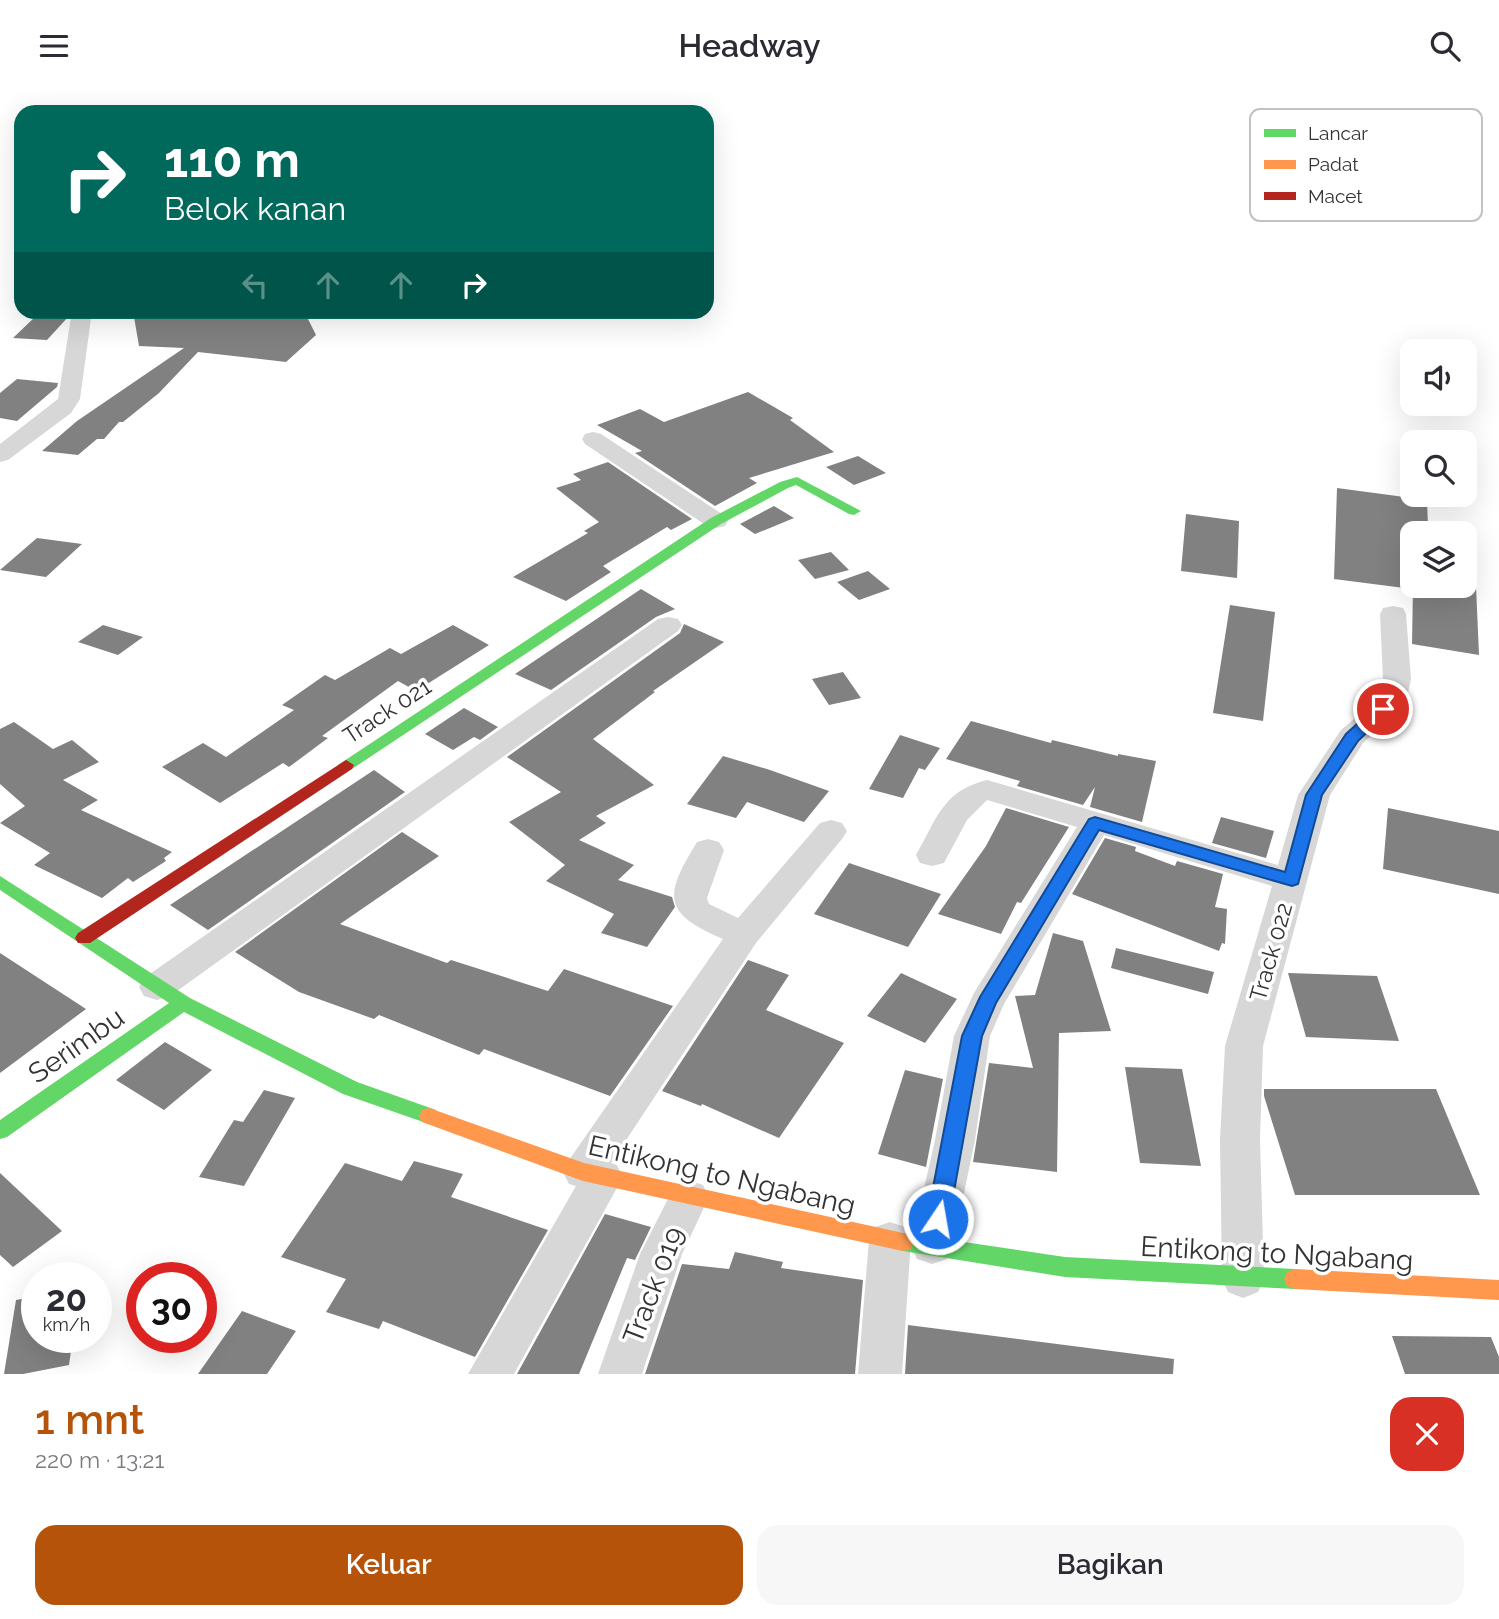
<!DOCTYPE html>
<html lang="id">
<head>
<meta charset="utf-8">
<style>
	:root { --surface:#fff; --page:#f7f7f7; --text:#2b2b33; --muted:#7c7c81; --accent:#b45309 }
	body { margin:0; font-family:Raleway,sans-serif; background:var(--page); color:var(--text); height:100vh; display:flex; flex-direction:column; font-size:26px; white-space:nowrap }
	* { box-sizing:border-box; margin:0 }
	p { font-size:23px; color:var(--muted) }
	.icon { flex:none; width:38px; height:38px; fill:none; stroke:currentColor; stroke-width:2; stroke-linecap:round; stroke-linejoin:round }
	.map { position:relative; height:1283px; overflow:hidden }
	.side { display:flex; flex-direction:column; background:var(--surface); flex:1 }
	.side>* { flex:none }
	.hud { position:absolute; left:14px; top:14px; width:700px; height:214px; border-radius:21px; box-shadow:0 7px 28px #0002; background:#00695c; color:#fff; overflow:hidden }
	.buttons { position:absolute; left:1400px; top:248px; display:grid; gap:14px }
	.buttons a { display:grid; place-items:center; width:77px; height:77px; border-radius:14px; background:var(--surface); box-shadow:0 7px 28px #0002; font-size:35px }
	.speed { position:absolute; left:21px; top:1171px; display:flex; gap:14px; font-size:35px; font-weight:700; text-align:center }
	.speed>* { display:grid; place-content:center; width:91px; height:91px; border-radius:50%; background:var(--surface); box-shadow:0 7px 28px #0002; line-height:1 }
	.speed small { font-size:18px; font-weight:400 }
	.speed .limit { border:10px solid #d22; background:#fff; color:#111 }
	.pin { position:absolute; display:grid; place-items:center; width:60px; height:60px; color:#fff; margin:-30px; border:4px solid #fff; border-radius:50%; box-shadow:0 2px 7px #0007 }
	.me { position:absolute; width:77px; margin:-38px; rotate:12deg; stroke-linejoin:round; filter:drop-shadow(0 0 5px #0008) }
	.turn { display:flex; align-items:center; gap:24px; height:147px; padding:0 35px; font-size:32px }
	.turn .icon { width:91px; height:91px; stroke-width:2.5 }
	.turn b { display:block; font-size:49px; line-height:60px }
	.lanes { display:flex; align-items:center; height:66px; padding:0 35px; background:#0003; justify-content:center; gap:35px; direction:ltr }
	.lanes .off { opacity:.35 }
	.round { display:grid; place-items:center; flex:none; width:74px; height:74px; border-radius:21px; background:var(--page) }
	.head { display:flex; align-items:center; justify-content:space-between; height:119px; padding:0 35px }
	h1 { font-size:42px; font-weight:600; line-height:52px; color:var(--accent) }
	.primary-button { display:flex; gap:14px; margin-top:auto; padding:14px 35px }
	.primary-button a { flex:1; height:80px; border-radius:21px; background:var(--accent); color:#fff; font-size:28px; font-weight:600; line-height:80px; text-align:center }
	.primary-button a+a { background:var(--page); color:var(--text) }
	header { display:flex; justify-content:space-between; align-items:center; height:91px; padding:0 35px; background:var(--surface); font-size:32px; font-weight:600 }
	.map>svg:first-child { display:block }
	.building { fill:#818181 }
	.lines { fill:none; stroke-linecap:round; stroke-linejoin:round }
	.street { fill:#d7d7d7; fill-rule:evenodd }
	.fast { fill:#63d668; fill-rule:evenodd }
	.slow { fill:#ff974d; fill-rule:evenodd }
	.jam { fill:#b3261e; fill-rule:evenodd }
	.route { fill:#1a73e8; stroke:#114b97; stroke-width:2 }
	.labels { text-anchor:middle; stroke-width:7; stroke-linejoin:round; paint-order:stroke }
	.street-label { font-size:23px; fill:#333; stroke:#fff }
	.near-street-label { font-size:28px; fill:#333; stroke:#fff }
	.key { fill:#fff; stroke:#c2c2c2; stroke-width:2 }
	.key-label { font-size:19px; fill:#333 }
</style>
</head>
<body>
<header><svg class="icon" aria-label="menu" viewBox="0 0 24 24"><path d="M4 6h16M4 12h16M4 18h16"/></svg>Headway<svg class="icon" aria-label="search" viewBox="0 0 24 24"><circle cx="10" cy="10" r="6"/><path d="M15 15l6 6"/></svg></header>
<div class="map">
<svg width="1499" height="1283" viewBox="0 0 1499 1283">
	<rect width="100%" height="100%" fill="#fff"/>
	<path class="building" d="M133 220H304L316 244 286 271 198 261 159 302 123 331H119L104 348H97L78 364 42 360 77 330 184 257 139 255Z
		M37 224 69 225 47 249 13 247Z
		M17 288 58 292 57 296 17 330 0 327V302Z
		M748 301 793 327 790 329 834 361 749 387 757 392 715 415 635 362 642 360 597 334 640 318 664 331Z
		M858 365 886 382 854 394 826 376Z
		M608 371 692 428 671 439 667 436 603 475 611 481 566 510 513 486 588 442 584 440 599 431 556 397 581 389 573 383Z
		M1337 397 1427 409 1428 435 1412 433V498L1334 488Z
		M774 415 794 427 755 443 740 433Z
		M1186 423 1239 430 1237 487 1181 480Z
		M37 447 82 453 46 486 0 479Z
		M831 461 849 479 815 488 798 469Z
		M868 480 890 498 859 509 837 491Z
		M1413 495H1476L1479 564 1412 553Z
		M641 498 675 518 656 526 551 599 515 583Z
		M1230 514 1275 521 1263 630 1213 622Z
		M684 533 724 551 653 600 655 601 593 648 654 694 596 725 606 732 579 749 634 774 618 789 672 806 675 816 647 856 601 842 614 823 546 790 565 774 509 731 561 701 507 666 680 542Z
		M103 534 143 546 118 564 78 551Z
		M453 534 489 554 416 600 398 590 322 645 328 647 289 676 283 672 220 712 162 676 203 652 226 666 294 619 282 614 325 584 335 589 390 557 401 563Z
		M843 581 861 607 829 614 812 588Z
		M464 617 498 636 480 649 474 646 453 659 425 643Z
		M971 630 1051 652 1052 649 1118 665V663L1156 670 1142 731 1090 716 1095 696 1083 714 1017 695 1020 690 946 668Z
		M14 631 53 658 72 649 99 671 63 689 98 709 81 719 172 761 164 767 166 770 133 791 128 787 102 807 34 774 50 762 0 732 25 715 0 693V638Z
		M900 644 940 657 925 679 919 677 903 707 869 698Z
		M723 665 770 679 829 700 804 731 747 711 736 727 687 713Z
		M374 679 405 701 208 839 170 814Z
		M1006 717 1069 736 1021 812 1017 811 1001 843 938 823 986 755Z
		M1388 717 1499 740V803L1383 778Z
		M1221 726 1274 740 1266 767 1212 752Z
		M402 741 439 765 340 833 447 872 451 869 548 900 564 878 673 915 610 1005 484 958 479 964 379 924 374 928 299 901 235 861Z
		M1105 747 1136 756 1135 760 1175 775 1177 770 1223 783 1215 816 1227 818 1225 853 1222 852 1219 860 1072 803Z
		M849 772 941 803 908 856 814 823Z
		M1053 842 1083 850 1111 940 1059 942 1057 1081 973 1071 989 972 1033 977 1015 905 1035 904Z
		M1116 857 1214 881 1208 903 1111 877Z
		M0 862 86 918 0 982Z
		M748 869 789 884 766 919 844 952 779 1047 702 1013 701 1015 662 1000Z
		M901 882 957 908 925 952 867 925Z
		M1288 882 1377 885 1399 950 1306 946Z
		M165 951 212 979 164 1019 116 989Z
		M1125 976 1182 978 1201 1075 1140 1072Z
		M905 979 943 988 926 1076 878 1063Z
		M1264 998H1436L1480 1104H1295L1264 1005Z
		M264 999 295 1007 244 1095 199 1086 234 1029 243 1031Z
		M414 1070 463 1083 451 1106 548 1139 475 1266 383 1230 379 1238 326 1221 346 1188 281 1166 345 1072 402 1090Z
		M0 1082 62 1140 13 1176 0 1164Z
		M605 1123 651 1136 635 1169 627 1167 579 1283H517Z
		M735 1161 783 1171 781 1177 863 1189 855 1283H645L682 1173 729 1178Z
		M37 1205V1246H73L69 1274 23 1283H4L16 1209Z
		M242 1220 296 1240 267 1283H198Z
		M908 1234 1174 1268 1173 1283H905Z
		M1392 1245 1491 1246 1499 1266V1283H1405Z"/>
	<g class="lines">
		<path class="street" d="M72 220H92L80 308 71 322 8 369 0 371V353L58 308Z
			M593 341 601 343 725 425 728 430 725 435 716 437 707 435 585 353 582 348 585 343Z
			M1393 515 1403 517 1406 523 1411 588 1408 602 1393 624 1363 652 1330 704 1263 955 1260 1048 1264 1188 1258 1201 1243 1207 1228 1201 1222 1188 1220 1048 1225 955 1272 795 1104 744 1004 913 990 945 975 1049 953 1155 947 1168 932 1173 917 1168 911 1155 935 1049 954 945 974 902 1077 736 987 709 967 729 944 772 932 775 920 772 916 764C937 728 942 700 987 689L1278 774 1298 704 1341 639 1373 612 1380 602 1383 588 1380 523 1383 517Z
			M668 526 678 528 682 534 678 540 170 905 157 909 144 905 139 896 144 887 658 528Z
			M831 729 842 732 847 740 842 748 756 852 611 1072 617 1074 623 1086 514 1283H468L576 1095 569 1093 563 1081 569 1069 723 848C663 822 663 806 697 751L708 748 719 751 724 759 707 807 709 813 738 827 820 732Z
			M689 1089 703 1094 709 1106 682 1163 642 1283H598L640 1163 675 1094Z
			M890 1131 905 1136 911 1149 902 1283H858L869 1149 875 1136Z"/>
		<path class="fast" d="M797 386 861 420 854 424 849 423 796 394 788 397 721 433 352 678 346 679 338 674 711 427 780 391Z
			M0 785 190 907 357 991 436 1019 439 1025 436 1031 429 1033 343 1003 184 921 7 1046 0 1048V1029L169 912 0 799Z
			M903 1142 1065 1166 1295 1178 1303 1181 1306 1188 1303 1195 1295 1198 1065 1186 903 1160 895 1158 892 1151 895 1144Z"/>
		<path class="slow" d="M429 1017 584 1072 903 1142 911 1144 914 1151 911 1158 903 1160 583 1090 422 1031 419 1025 422 1019Z
			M1295 1178 1499 1189V1209L1295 1198 1287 1195 1284 1188 1287 1181Z"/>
		<path class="jam" d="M346 669 354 674 352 678 90 852H78L75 847 78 842Z"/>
	</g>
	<path class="route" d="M1383 613 1391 618 1358 650 1322 704 1298 793 1292 795 1099 739 996 912 982 945 949 1128 945 1135 938 1138 930 1135 927 1128 962 945 980 906 1089 728 1095 726 1285 781 1306 704 1346 643 1377 615Z"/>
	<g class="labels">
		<g class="street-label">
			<text transform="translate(387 620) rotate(-33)" y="8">Track 021</text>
			<text transform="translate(1271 861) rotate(-74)" y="8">Track 022</text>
		</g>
		<g class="near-street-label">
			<text transform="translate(76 954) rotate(-35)" y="10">Serimbu</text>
			<text transform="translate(722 1084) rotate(13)" y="10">Entikong to Ngabang</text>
			<text transform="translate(1277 1162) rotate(3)" y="10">Entikong to Ngabang</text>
			<text transform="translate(653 1194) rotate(-69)" y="10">Track 019</text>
		</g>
	</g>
	<rect x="1250" y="18" width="232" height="112" rx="10" class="key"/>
	<rect x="1264" y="38" width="32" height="8" fill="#63d668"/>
	<rect x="1264" y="69" width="32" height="9" fill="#ff974d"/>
	<rect x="1264" y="101" width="32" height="8" fill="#b3261e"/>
	<g class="key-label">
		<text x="1308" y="49">Lancar</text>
		<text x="1308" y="80">Padat</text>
		<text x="1308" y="112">Macet</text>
	</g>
</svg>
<div class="buttons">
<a><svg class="icon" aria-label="sound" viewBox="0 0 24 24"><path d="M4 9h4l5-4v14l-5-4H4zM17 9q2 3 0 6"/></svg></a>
<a><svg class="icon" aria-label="search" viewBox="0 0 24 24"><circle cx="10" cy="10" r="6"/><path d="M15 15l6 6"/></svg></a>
<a><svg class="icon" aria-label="layers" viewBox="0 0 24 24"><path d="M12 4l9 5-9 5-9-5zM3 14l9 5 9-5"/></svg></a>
</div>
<div class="speed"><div>20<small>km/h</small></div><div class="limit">30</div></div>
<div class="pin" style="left:1383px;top:618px;background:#d93025"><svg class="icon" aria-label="arrive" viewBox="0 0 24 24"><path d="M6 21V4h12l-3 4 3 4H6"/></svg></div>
<svg class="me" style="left:938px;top:1128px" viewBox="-20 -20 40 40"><circle r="17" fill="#1a73e8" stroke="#fff" stroke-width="3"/><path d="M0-11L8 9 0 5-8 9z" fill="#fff"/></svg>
<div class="hud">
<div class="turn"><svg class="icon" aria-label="right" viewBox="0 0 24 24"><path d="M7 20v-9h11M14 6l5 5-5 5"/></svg><div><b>110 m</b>Belok kanan</div></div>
<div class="lanes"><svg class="icon off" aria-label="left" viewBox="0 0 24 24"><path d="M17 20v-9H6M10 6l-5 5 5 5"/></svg><svg class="icon off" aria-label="ahead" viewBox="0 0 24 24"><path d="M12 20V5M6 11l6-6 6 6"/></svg><svg class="icon off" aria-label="ahead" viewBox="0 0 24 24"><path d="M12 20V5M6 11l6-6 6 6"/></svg><svg class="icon" aria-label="right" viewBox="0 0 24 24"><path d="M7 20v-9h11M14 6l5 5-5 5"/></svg></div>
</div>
</div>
<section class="side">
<div class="head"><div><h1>1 mnt</h1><p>220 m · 13:21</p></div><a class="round" style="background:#d93025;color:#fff"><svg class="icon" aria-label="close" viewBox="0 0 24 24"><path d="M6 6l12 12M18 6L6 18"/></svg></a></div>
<div class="primary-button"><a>Keluar</a><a>Bagikan</a></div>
</section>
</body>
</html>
